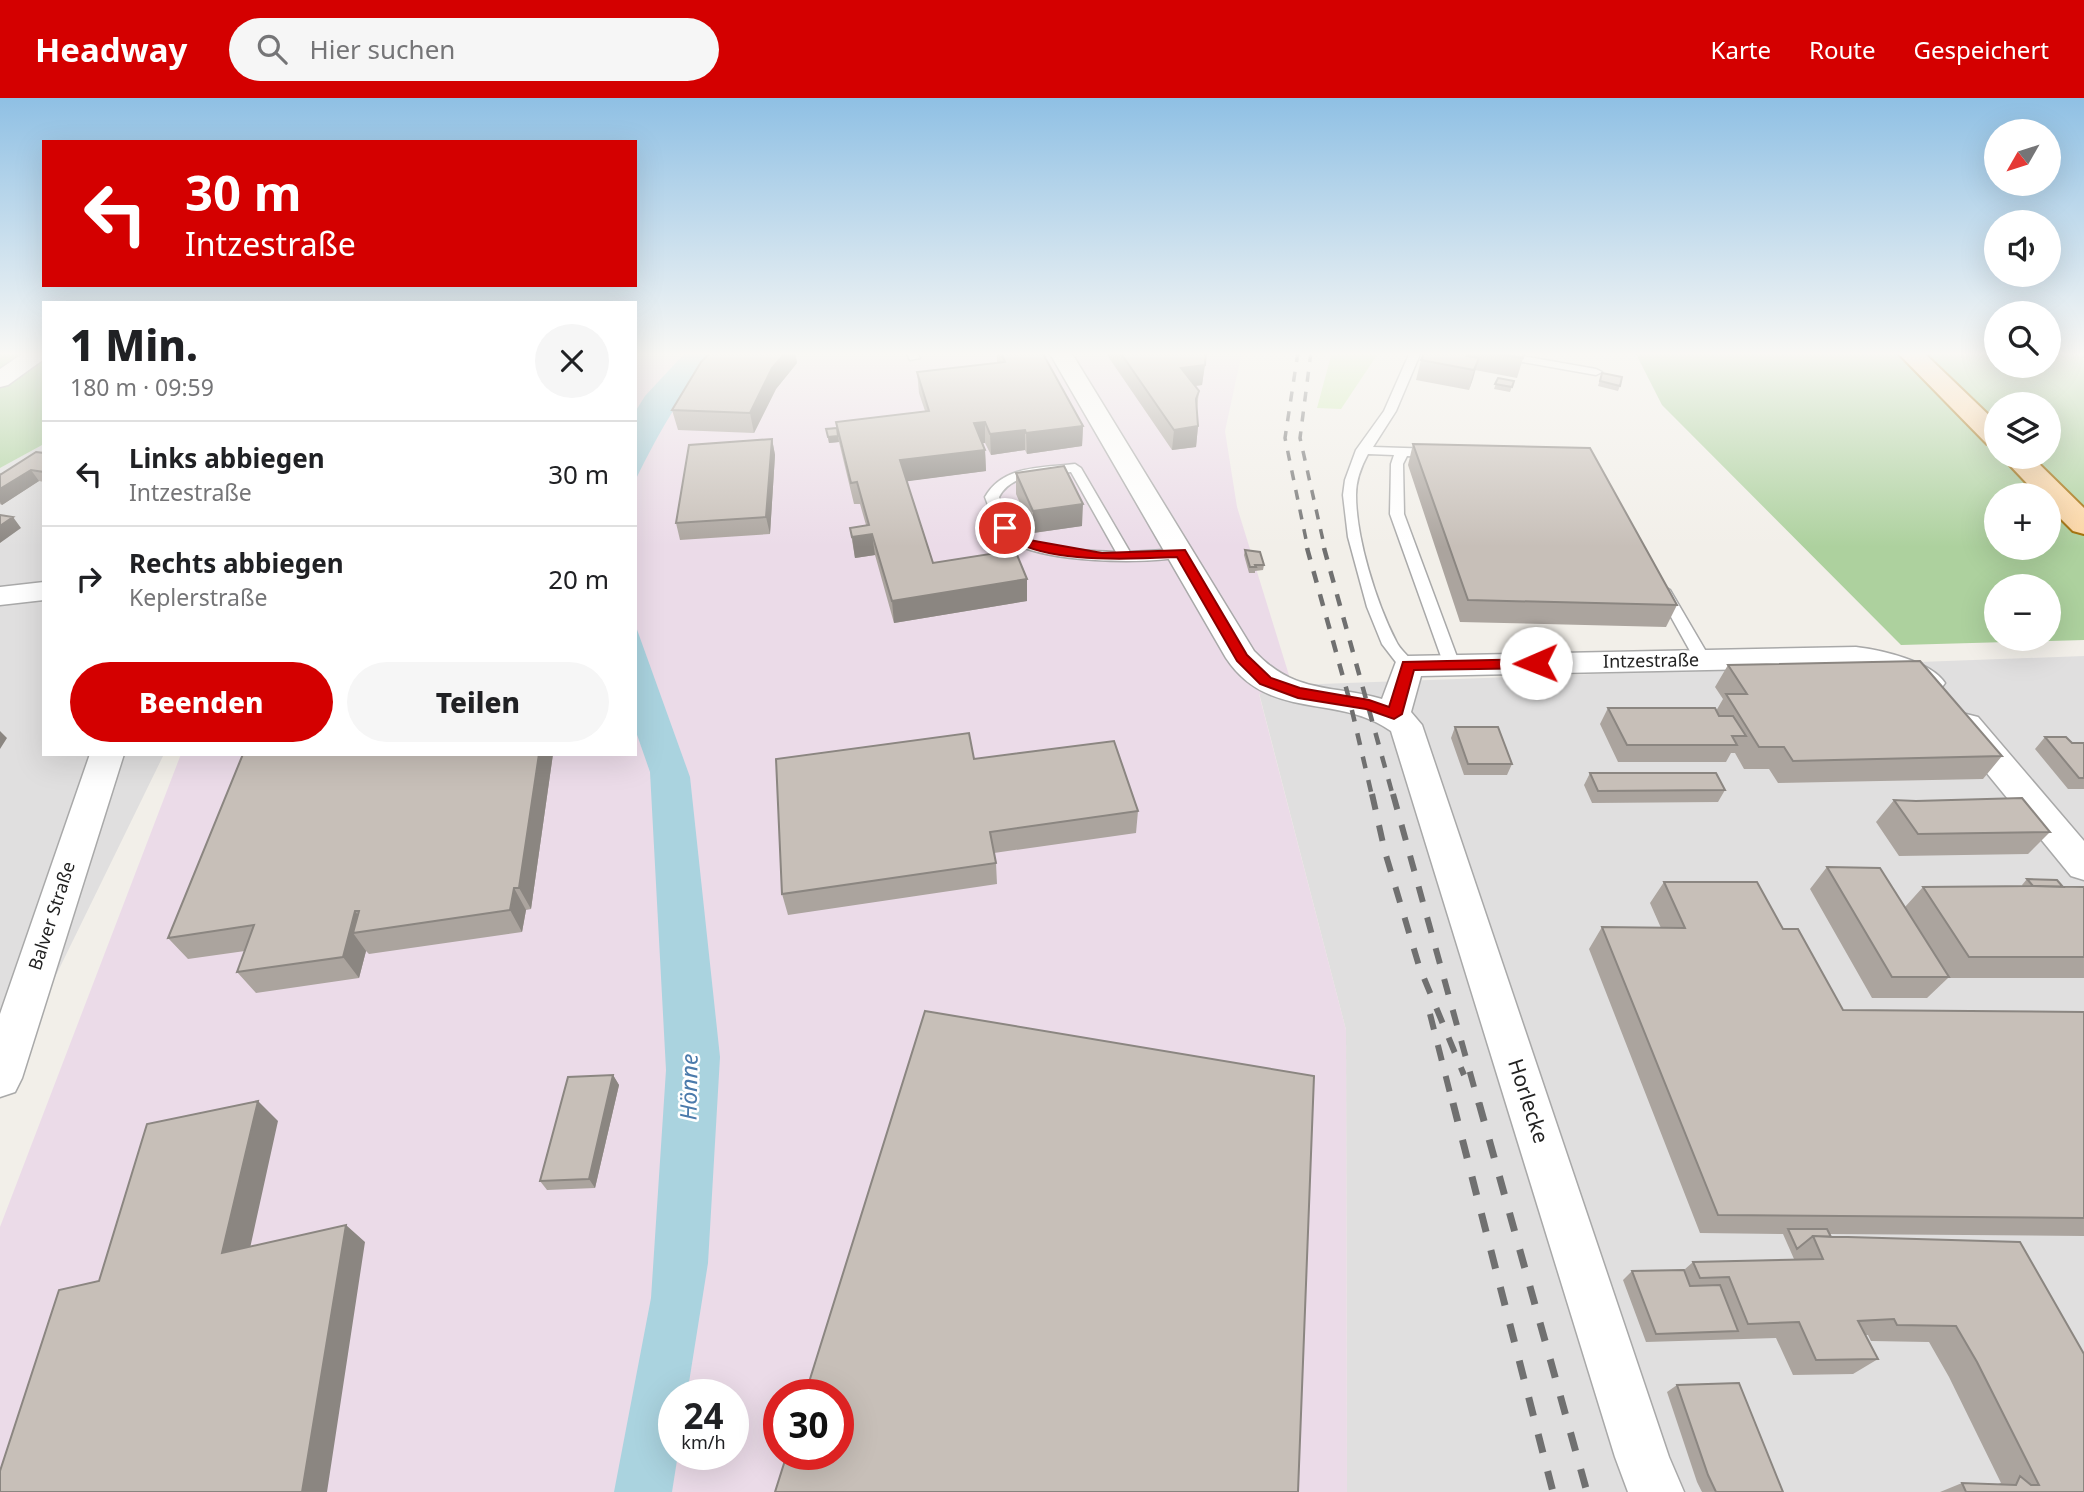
<!DOCTYPE html>
<html lang="de">
<head>
<meta charset="utf-8">
<style>
	:root { --surface:#fff; --page:#f6f6f6; --text:#202124; --muted:#757577; --line:#e0e0e0; --accent:#d40000 }
	body { margin:0; font-family:"Noto Sans",sans-serif; background:var(--page); color:var(--text); height:100vh; display:flex; flex-direction:column; font-size:26px; white-space:nowrap }
	* { box-sizing:border-box; margin:0 }
	p { font-size:23px; color:var(--muted) }
	.icon { flex:none; width:38px; height:38px; fill:none; stroke:currentColor; stroke-width:2; stroke-linecap:round; stroke-linejoin:round }
	.map { position:relative; flex:1; overflow:hidden }
	.details { position:absolute; left:42px; top:203px; width:595px; height:455px; display:flex; flex-direction:column; background:var(--surface); border-radius:0px; box-shadow:0 7px 28px #0002 }
	.details>* { flex:none }
	.banner { position:absolute; left:42px; top:42px; width:595px; height:147px; border-radius:0px; box-shadow:0 7px 28px #0002; background:#d40000; color:#fff; overflow:hidden }
	.needle { width:46px; rotate:231deg }
	.buttons { position:absolute; left:1984px; top:21px; display:grid; gap:14px }
	.buttons a { display:grid; place-items:center; width:77px; height:77px; border-radius:50%; background:var(--surface); box-shadow:0 7px 28px #0002; font-size:35px }
	.speed { position:absolute; left:658px; top:1281px; display:flex; gap:14px; font-size:35px; font-weight:700; text-align:center }
	.speed>* { display:grid; place-content:center; width:91px; height:91px; border-radius:50%; background:var(--surface); box-shadow:0 7px 28px #0002; line-height:1 }
	.speed small { font-size:18px; font-weight:400 }
	.speed .limit { border:10px solid #d22; background:#fff; color:#111 }
	.pin { position:absolute; display:grid; place-items:center; width:60px; height:60px; color:#fff; margin:-30px; border:4px solid #fff; border-radius:50%; box-shadow:0 2px 7px #0007 }
	.me { position:absolute; width:77px; margin:-38px; rotate:269deg; stroke-linejoin:round; filter:drop-shadow(0 0 5px #0008) }
	.turn { display:flex; align-items:center; gap:24px; height:147px; padding:0 28px; font-size:32px }
	.turn .icon { width:91px; height:91px; stroke-width:2.5 }
	.turn b { display:block; font-size:49px; line-height:60px }
	.round { display:grid; place-items:center; flex:none; width:74px; height:74px; border-radius:37px; background:var(--page) }
	.head { display:flex; align-items:center; justify-content:space-between; height:119px; padding:0 28px }
	h1 { font-size:42px; font-weight:800; line-height:52px }
	.primary-button { display:flex; gap:14px; margin-top:auto; padding:14px 28px }
	.primary-button a { flex:1; height:80px; border-radius:42px; background:var(--accent); color:#fff; font-size:28px; font-weight:800; line-height:80px; text-align:center }
	.primary-button a+a { background:var(--page); color:var(--text) }
	ul { padding:0; list-style:none }
	li { display:flex; align-items:center; gap:21px; height:105px; padding:0 28px; border-top:2px solid var(--line) }
	li div { flex:1 }
	li b { display:block; font-size:26px }
	li em { font-style:normal }
	header { display:flex; align-items:center; gap:42px; box-sizing:border-box; height:98px; padding:0 35px; background:var(--accent); color:#fff }
	header strong { font-size:33px }
	nav { display:flex; gap:38px; margin-inline-start:auto; font-size:24px }
	.search { width:490px; height:63px; background:var(--page); display:flex; align-items:center; gap:18px; box-sizing:border-box; padding:0 24px; border-radius:38px; color:var(--muted); font-size:26px }
	.map>svg:first-child { display:block }
	.residential { fill:#e0dfdf }
	.industrial { fill:#ebdbe8; fill-rule:evenodd }
	.grass { fill:#cdebb0 }
	.forest { fill:#add19e; fill-rule:evenodd }
	.water { fill:#aad3df }
	.lines { fill:none; stroke-linecap:round; stroke-linejoin:round }
	.service-casing { stroke:#a9a9a9; stroke-width:3 }
	.minor-casing { stroke:#a9a9a9; stroke-width:3 }
	.primary-casing { stroke:#a06b00; stroke-width:4 }
	.service { fill:#fff; fill-rule:evenodd }
	.minor { fill:#fff; fill-rule:evenodd }
	.primary { fill:#fcd6a4; fill-rule:evenodd }
	.rail-far3 { stroke:#707070; stroke-width:3.5; stroke-dasharray:10 10; stroke-linecap:butt }
	.rail-far2 { stroke:#707070; stroke-width:4.5; stroke-dasharray:12 12; stroke-linecap:butt }
	.rail-far1 { stroke:#707070; stroke-width:6; stroke-dasharray:16 16; stroke-linecap:butt }
	.rail { stroke:#707070; stroke-width:7; stroke-dasharray:19 19; stroke-linecap:butt }
	.wall { fill:#aba49e }
	.shaded-wall { fill:#8b8681 }
	.building { fill:#c7bfb8; stroke:#8b8681; stroke-width:2 }
	.route { fill:#d40000; stroke:#8a0000; stroke-width:2 }
	.labels { text-anchor:middle; stroke-width:5; stroke-linejoin:round; paint-order:stroke }
	.street-label { font-size:18px; fill:#222; stroke:#fff }
	.near-street-label { font-size:21px; fill:#222; stroke:#fff }
	.near-water-label { font-size:23px; font-style:italic; fill:#4a7aab; stroke:#fff }
</style>
</head>
<body>
<header>
<strong>Headway</strong>
<div class="search"><svg class="icon" aria-label="search" viewBox="0 0 24 24"><circle cx="10" cy="10" r="6"/><path d="M15 15l6 6"/></svg>Hier suchen</div>
<nav><a>Karte</a><a>Route</a><a>Gespeichert</a></nav>
</header>
<div class="map">
<svg width="2084" height="1394" viewBox="0 0 2084 1394">
	<rect width="100%" height="100%" fill="#f2efe9"/>
	<path class="residential" d="M44 346V656H164L0 992V370Z
		M2084 558V1394H1347L1346 932 1259 595 1292 587Z"/>
	<path class="industrial" d="M635 254H1242L1225 333 1237 409 1292 587 1259 596 1346 932 1347 1394H0V1129L181 656H635ZM674 1297H733V1356H674ZM779 1297H838V1356H779Z"/>
	<path class="grass" d="M1332 254H1379L1341 311 1317 310Z"/>
	<path class="forest" d="M0 254H44V346L0 370Z
		M1635 254H1997V268H2049V254H2084V542L1901 547 1662 307ZM1997 306H2049V359H1997ZM1997 397H2049V450H1997ZM1997 488H2049V541H1997Z"/>
	<path class="water" d="M686 254H717C682 293 658 336 635 383V314L645 298Z
		M635 526 690 679 720 959 708 1165 687 1297H674V1356H678L672 1394H614L651 1200 666 972 650 674 635 631Z"/>
	<g class="lines">
		<g class="service-casing">
			<path id="service" d="M906 254H916L920 260 910 262Z
				M1410 254H1421L1396 313 1373 349 1435 351 1441 355 1435 359 1407 358 1403 366 1404 416 1460 567 1452 572 1444 567 1390 416 1391 366 1394 357 1368 356C1361 369 1356 382 1356 397 1356 440 1376 504 1396 543 1400 552 1410 559 1416 568L1414 572H1402L1382 546 1367 509 1348 439 1343 397 1345 382 1356 352 1384 313Z
				M1477 254H1500L1596 271 1602 274 1596 277 1483 257Z
				M1075 366 1081 370 1130 454 1181 451 1188 455 1186 458C1149 467 1039 465 1009 442 995 432 991 414 985 399 1003 367 1042 370 1075 366ZM1071 374 1116 454C1090 453 1027 451 1011 429 1005 421 1002 409 999 399 1012 374 1046 377 1071 374Z
				M1663 488 1670 492 1711 562 1709 566H1697L1695 562 1656 492Z"/>
		</g>
		<g class="minor-casing">
			<path id="minor" d="M25 254H44V261L8 287 0 289V271Z
				M1049 254H1071L1254 553C1296 597 1329 586 1382 601L1397 561 1408 558 1856 549C1881 552 1931 563 1945 585L1940 592 1929 596 1918 592 1875 571 1856 569 1421 578 1411 614 1422 627 1669 1359 1684 1394H1628L1615 1359 1391 633C1338 595 1268 624 1226 560Z
				M44 484V502L0 507V489Z
				M1966 616 1978 619 2084 743V782L2071 778 1954 635 1950 627 1954 619Z
				M90 656H124L22 980 15 994 0 999V916Z"/>
		</g>
		<g class="primary-casing">
			<path id="primary" d="M1897 254H1923L1997 325V348L1987 346Z
				M2002 359H2032L2084 410V436L2073 433 2049 409V397H2038Z"/>
		</g>
		<use href="#service" class="service"/>
		<use href="#minor" class="minor"/>
		<use href="#primary" class="primary"/>
		<path class="rail-far3" d="M1298 254 1285 340 1308 451
			M1311 254 1300 340 1325 451"/>
		<path class="rail-far2" d="M1307 450 1350 604 1372 698
			M1324 450 1393 698"/>
		<path class="rail-far1" d="M1372 696 1385 754 1419 868 1464 977
			M1393 696 1479 1007
			M1430 916 1453 1007"/>
		<path class="rail" d="M1453 1005 1553 1394
			M1479 1005 1587 1394"/>
	</g>
	<path class="wall" d="M711 254H795L797 265 776 291 754 335 678 332 672 312Z
		M997 254H1042L1083 328 1082 348 1027 356 1025 352 991 357 985 345H982L985 352 986 373 906 383 933 465 1027 503 894 525 875 457 855 460 850 430 866 427 860 406H854L839 344 829 345 826 331 925 313 919 295 917 274 997 265Z
		M1105 254H1206L1202 287 1195 288 1199 293 1197 311 1198 328 1196 349 1172 352Z
		M1425 254H1525L1517 280 1475 272 1469 292 1416 282 1421 262Z
		M1602 275 1620 288 1618 293 1598 288Z
		M1498 280 1514 283 1510 294 1494 291Z
		M772 341 775 357 770 436 680 442 676 425Z
		M1413 346 1677 507 1666 529 1460 524 1408 367Z
		M44 355V384L39 383 2 407 0 406V375L2 376Z
		M1016 375 1082 428 1033 435 1016 396Z
		M1245 452 1264 467 1263 472 1255 473V475H1249L1244 457Z
		M1728 567 2002 658 1983 681 1778 685 1769 671H1744L1735 655H1731L1726 664H1618L1600 626 1608 610 1716 613 1723 601 1715 589Z
		M1455 629 1512 666 1507 677H1464L1451 640Z
		M2045 639 2072 645H2084V691H2068L2035 651Z
		M553 656 531 811 526 812 522 834 369 856 366 853 359 880 256 895 237 874 245 853 188 861 168 840Z
		M974 661 1138 713 1136 735 994 755 996 765 997 786 788 817 782 796Z
		M1590 675 1725 692 1718 704 1592 705 1584 687Z
		M1894 702 2050 734 2028 756 1899 758 1876 724Z
		M1827 769 1905 809 1923 789H2023L2022 787 2027 781 2063 789H2084V880H1948L1927 900H1872L1810 791Z
		M1664 784 1783 831 1843 912 2084 914V1138L1830 1136 1831 1139 2020 1144 2084 1394H1940L1962 1385 1998 1386 2001 1385 1949 1279 1929 1244 1871 1243 1868 1237H1865L1878 1261 1853 1276 1793 1277 1776 1240 1646 1244 1623 1182 1632 1173 1684 1172 1693 1164 1794 1161 1783 1136 1700 1135 1589 851 1602 829 1661 830 1650 805Z
		M613 977 619 987 595 1090 547 1092 540 1083Z
		M1677 1287 1783 1394H1702L1697 1384 1667 1294Z"/>
	<path class="shaded-wall" d="M786 254H795L797 265 776 291 754 335 750 315 772 270Z
		M1479 260 1473 281 1469 292 1474 272Z
		M1205 267 1202 287 1179 290 1181 270Z
		M985 324V345L975 346 974 325Z
		M1083 328 1082 348 1027 356 1026 335Z
		M1198 328 1196 349 1172 352 1174 332Z
		M1025 332V352L991 357 990 336Z
		M838 338 839 344 829 345 828 339Z
		M772 341 775 357 770 436 766 419Z
		M985 352 986 373 902 384 900 362Z
		M31 372 39 383 2 407 0 404V384Z
		M1083 406 1082 428 1033 435V413Z
		M13 419 21 430 0 445V428Z
		M872 436 875 457 855 460 852 439Z
		M1027 481V503L894 525 892 503Z
		M0 633 7 640 0 651Z
		M539 656H553L531 811 519 790Z
		M514 790 526 812 522 834 510 812Z
		M355 813 370 833 353 835 366 853 359 880 343 859Z
		M613 977 619 987 595 1090 589 1081Z
		M258 1003 278 1023 245 1173 222 1155Z
		M346 1127 365 1144 327 1394H302Z"/>
	<path class="building" d="M711 254H786L772 270 750 315 672 312 701 264Z
		M1001 254H1042L1083 328 1026 335 1025 332 990 336 985 324 974 325 985 352 900 362 933 465 1015 452 1027 481 892 503 872 436 852 439 850 430 869 427 857 384 851 385 836 324 929 313 917 274 1005 264Z
		M1120 254H1206L1205 267 1181 270 1199 293 1196 301 1198 328 1174 332Z
		M1425 254H1442L1452 255V254H1469L1467 258 1479 260 1474 272 1421 262Z
		M1489 254H1525L1523 260Z
		M1602 275 1622 279 1620 288 1600 283Z
		M1498 280 1514 283 1512 289 1495 286Z
		M837 330 838 338 828 339 826 331Z
		M772 341 766 419 676 425 689 347Z
		M1413 346 1590 350 1677 507 1468 502Z
		M36 354 44 355V374L31 372 0 391V377Z
		M1064 368 1083 406 1033 413 1016 375Z
		M0 417 13 419 0 428Z
		M1245 452 1260 454 1264 467H1255L1256 469H1250Z
		M1920 563 2002 658 1793 663 1784 649H1759L1726 596H1747L1728 567Z
		M1608 610H1715L1719 618H1733L1746 638H1732L1737 647H1627Z
		M1455 629H1498L1512 666H1468Z
		M969 635 974 661 1114 643 1138 713 990 734 996 765 782 796 776 661Z
		M2045 639H2066L2072 645H2084V680H2079Z
		M243 656H539L519 790H514L510 812 353 835 359 813H355L343 859 237 874 254 827 168 840Z
		M1590 675H1716L1725 692 1598 693Z
		M2022 700 2050 734 1918 736 1894 702 1916 703Z
		M1827 769 1880 770 1949 879H1892Z
		M2027 781 2057 782 2063 789 2033 788Z
		M1664 784H1757L1783 831H1798L1843 912 2084 914V1120L1718 1117 1602 829 1685 830Z
		M2039 788 2084 789V859H1969L1923 789Z
		M925 913 1314 978 1298 1394H775L787 1356H838V1297H805Z
		M613 977 589 1081 540 1083 568 979Z
		M258 1003 222 1155 346 1127 302 1394H0V1373L59 1192 99 1183 147 1026Z
		M1788 1131H1827L1831 1139 1813 1138 1797 1151Z
		M1813 1138 2020 1144 2084 1256V1394H1966L1962 1385 2016 1387 2020 1378 2031 1387H2039L1977 1264 1956 1228 1897 1227 1894 1221 1858 1223 1878 1261 1816 1262 1799 1224 1748 1226 1729 1179 1700 1180 1693 1164 1823 1161Z
		M1684 1172 1690 1188 1720 1187 1738 1233 1656 1236 1632 1173Z
		M1739 1285 1783 1394H1716L1708 1377 1677 1287Z"/>
	<linearGradient id="sky" x2="0" y2="1"><stop stop-color="#8fc0e4"/><stop offset="0.57" stop-color="#f9f8f5"/><stop offset="1" stop-color="#f9f8f5" stop-opacity="0"/></linearGradient>
	<rect width="2084" height="449" fill="url(#sky)"/>
	<path class="route" d="M1005 427 1029 442 1102 455 1185 452 1247 557 1271 580 1300 590 1369 602 1389 609 1403 564 1536 561 1543 565 1536 570 1414 572 1402 616 1394 621 1366 611 1298 600 1260 586 1237 563 1177 459C1133 461 1028 468 999 430Z"/>
	<g class="labels">
		<g class="street-label">
			<text transform="translate(1651 563) rotate(-1)" y="6">Intzestraße</text>
			<text transform="translate(52 818) rotate(-72)" y="6">Balver Straße</text>
		</g>
		<g class="near-street-label">
			<text transform="translate(1528 1003) rotate(72)" y="7">Horlecke</text>
		</g>
		<g class="near-water-label">
			<text transform="translate(689 989) rotate(-89)" y="8">Hönne</text>
		</g>
	</g>
</svg>
<div class="buttons">
<a><svg class="needle" viewBox="-14 -14 28 28"><path d="M0-13l5 13h-10z" fill="#e53935"/><path d="M0 13l5-13h-10z" fill="#757577"/></svg></a>
<a><svg class="icon" aria-label="sound" viewBox="0 0 24 24"><path d="M4 9h4l5-4v14l-5-4H4zM17 9q2 3 0 6"/></svg></a>
<a><svg class="icon" aria-label="search" viewBox="0 0 24 24"><circle cx="10" cy="10" r="6"/><path d="M15 15l6 6"/></svg></a>
<a><svg class="icon" aria-label="layers" viewBox="0 0 24 24"><path d="M12 4l9 5-9 5-9-5zM3 14l9 5 9-5"/></svg></a>
<a>+</a>
<a>−</a>
</div>
<div class="speed"><div>24<small>km/h</small></div><div class="limit">30</div></div>
<div class="pin" style="left:1005px;top:430px;background:#d93025"><svg class="icon" aria-label="arrive" viewBox="0 0 24 24"><path d="M6 21V4h12l-3 4 3 4H6"/></svg></div>
<svg class="me" style="left:1536px;top:565px" viewBox="-20 -20 40 40"><circle r="19" fill="#fff"/><path d="M0-13L10 11 0 6-10 11z" fill="#d40000"/></svg>
<div class="banner">
<div class="turn"><svg class="icon" aria-label="left" viewBox="0 0 24 24"><path d="M17 20v-9H6M10 6l-5 5 5 5"/></svg><div><b>30 m</b>Intzestraße</div></div>
</div>
<section class="details">
<div class="head"><div><h1>1 Min.</h1><p>180 m · 09:59</p></div><a class="round"><svg class="icon" aria-label="close" viewBox="0 0 24 24"><path d="M6 6l12 12M18 6L6 18"/></svg></a></div>
<ul>
<li><svg class="icon" aria-label="left" viewBox="0 0 24 24"><path d="M17 20v-9H6M10 6l-5 5 5 5"/></svg><div><b>Links abbiegen</b><p>Intzestraße</p></div><em>30 m</em></li>
<li><svg class="icon" aria-label="right" viewBox="0 0 24 24"><path d="M7 20v-9h11M14 6l5 5-5 5"/></svg><div><b>Rechts abbiegen</b><p>Keplerstraße</p></div><em>20 m</em></li>
</ul>
<div class="primary-button"><a>Beenden</a><a>Teilen</a></div>
</section>
</div>
</body>
</html>
